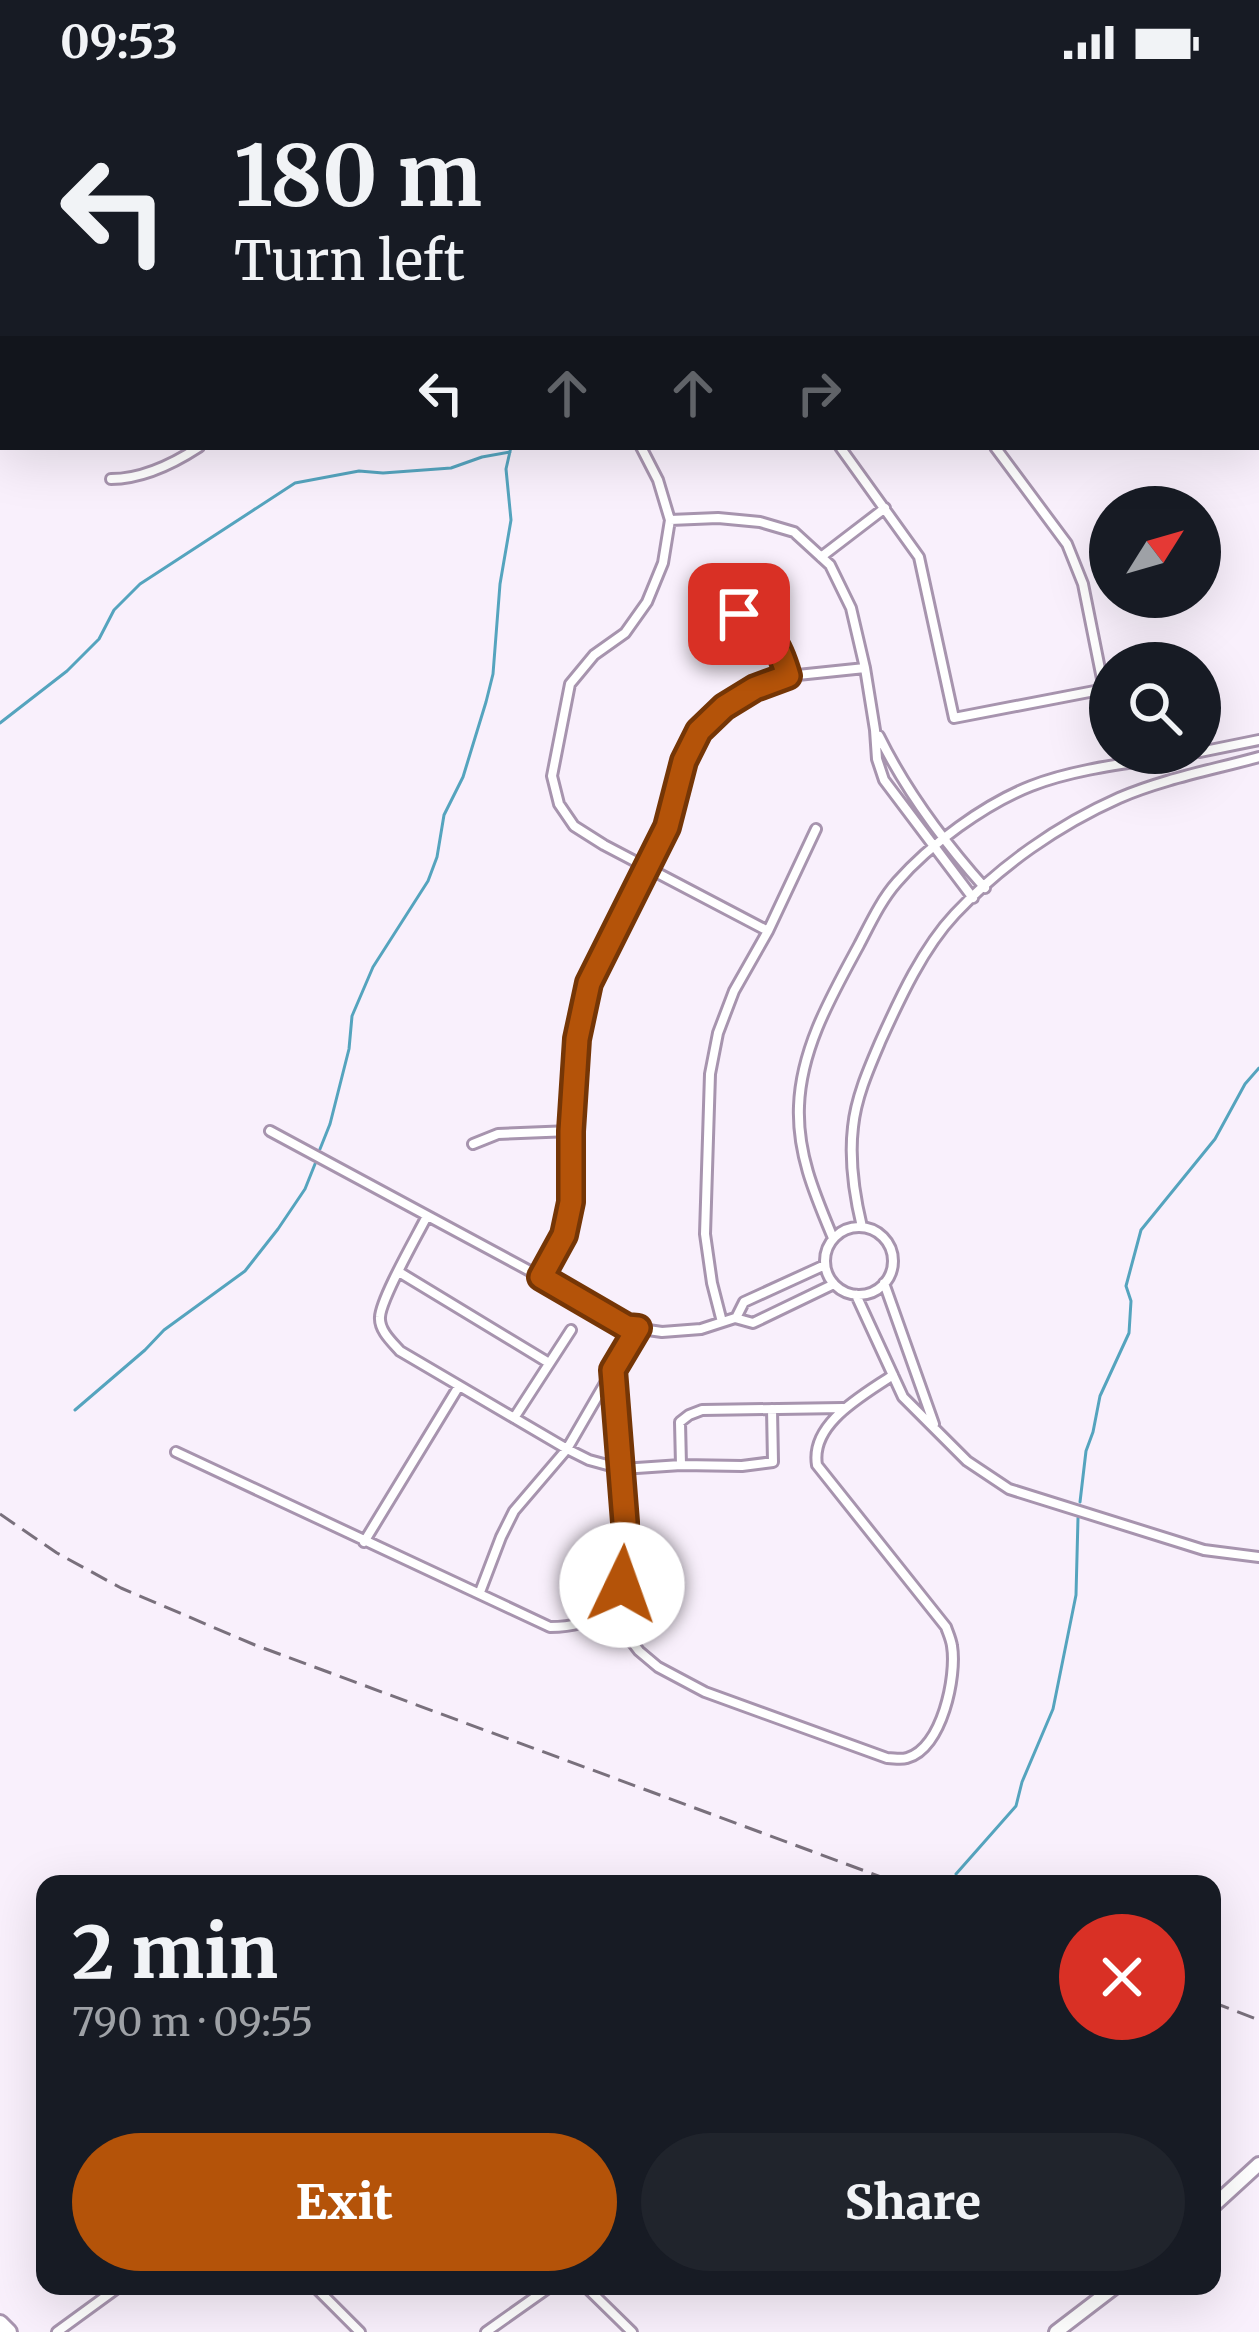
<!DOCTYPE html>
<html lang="en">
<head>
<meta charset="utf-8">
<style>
	:root { --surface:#171b24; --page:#20242c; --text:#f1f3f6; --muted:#9ea1a6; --accent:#b45309 }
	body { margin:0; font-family:Merriweather,serif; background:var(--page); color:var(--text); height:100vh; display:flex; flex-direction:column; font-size:45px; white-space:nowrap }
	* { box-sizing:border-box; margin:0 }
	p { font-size:39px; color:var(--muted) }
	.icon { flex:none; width:66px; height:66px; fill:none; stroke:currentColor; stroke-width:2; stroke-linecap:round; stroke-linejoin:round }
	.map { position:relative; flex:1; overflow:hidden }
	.panel { position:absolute; left:36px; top:1791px; width:1185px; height:420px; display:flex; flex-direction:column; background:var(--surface); border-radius:24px; box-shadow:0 12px 48px #0002 }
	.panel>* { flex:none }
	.banner { position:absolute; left:0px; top:0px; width:1260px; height:366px; box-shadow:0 12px 48px #0002; background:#171b24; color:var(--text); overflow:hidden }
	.needle { width:78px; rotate:53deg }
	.buttons { position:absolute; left:1089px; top:402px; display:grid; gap:24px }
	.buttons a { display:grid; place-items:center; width:132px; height:132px; border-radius:50%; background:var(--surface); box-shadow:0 12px 48px #0002; font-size:60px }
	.pin { position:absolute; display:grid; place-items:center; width:102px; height:102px; color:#fff; margin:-51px; border-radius:24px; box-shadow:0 6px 18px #0006 }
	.me { position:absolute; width:132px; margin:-66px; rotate:3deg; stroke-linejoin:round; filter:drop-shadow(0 0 9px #0008) }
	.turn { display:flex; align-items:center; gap:42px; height:252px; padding:0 36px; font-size:54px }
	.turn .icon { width:156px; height:156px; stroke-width:2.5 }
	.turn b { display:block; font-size:84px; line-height:102px }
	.lanes { display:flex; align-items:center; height:114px; padding:0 36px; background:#0003; justify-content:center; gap:60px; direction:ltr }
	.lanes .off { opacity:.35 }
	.round { display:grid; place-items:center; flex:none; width:126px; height:126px; border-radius:63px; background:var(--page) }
	.overview { display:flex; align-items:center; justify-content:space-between; height:204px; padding:0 36px }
	h1 { font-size:72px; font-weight:800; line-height:90px }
	.cta { display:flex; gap:24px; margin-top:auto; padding:24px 36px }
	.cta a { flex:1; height:138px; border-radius:72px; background:var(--accent); color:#fff; font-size:48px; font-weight:800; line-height:138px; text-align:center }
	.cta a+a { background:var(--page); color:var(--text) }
	.status { display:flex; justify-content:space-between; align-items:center; height:84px; padding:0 60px; background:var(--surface); direction:ltr }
	.status svg { height:33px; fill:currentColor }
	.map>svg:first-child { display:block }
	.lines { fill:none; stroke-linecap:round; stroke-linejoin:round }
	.stream { stroke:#55a4be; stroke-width:3 }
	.minor-casing { stroke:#a794ae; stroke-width:14 }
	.primary-casing { stroke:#a794ae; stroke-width:18 }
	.trunk-casing { stroke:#a794ae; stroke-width:20 }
	.minor { stroke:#fff; stroke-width:8 }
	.primary { stroke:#fff; stroke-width:12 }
	.trunk { stroke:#fff; stroke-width:14 }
	.rail { stroke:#79707c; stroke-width:3; stroke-dasharray:18 9; stroke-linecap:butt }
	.route-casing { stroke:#753606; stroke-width:30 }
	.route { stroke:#b45309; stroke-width:21 }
</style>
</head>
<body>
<div class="status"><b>09:53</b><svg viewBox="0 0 49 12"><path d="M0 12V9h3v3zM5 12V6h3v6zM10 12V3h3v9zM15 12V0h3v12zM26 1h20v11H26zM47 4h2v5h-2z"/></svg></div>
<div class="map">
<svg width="1259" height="2248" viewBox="0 0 1259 2248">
	<rect width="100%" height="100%" fill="#f9f0fc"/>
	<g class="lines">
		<path class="stream" d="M387 0 393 3
			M1071 3 1078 0
			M0 639 67 587 99 555 114 526 140 500 295 399 359 387 383 389 451 384 482 373 510 368
			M320 1065 330 1040 349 965 352 932 373 883 428 797 437 773 444 731 463 693 486 618 493 590 500 500 511 436 506 385 511 363
			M75 1326 145 1266 164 1246 245 1187 278 1145 305 1105 315 1080
			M1080 1418 1086 1367 1093 1348 1100 1312 1129 1249 1131 1217 1126 1202 1141 1146 1215 1055 1245 1000 1259 984
			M956 1790 1016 1722 1022 1698 1053 1625 1076 1511 1078 1434"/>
		<g class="minor-casing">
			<path id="minor" d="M724 0 725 3
				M337 3 338 0
				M1178 3 1182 0
				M0 136 3 138
				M641 363 658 396 670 436 663 479 647 518 625 549 594 571 570 600 552 692 559 720 574 742 604 761 768 847
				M840 363 919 473 954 634 1110 604
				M995 363 1067 460 1083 500 1104 605
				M111 395C143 395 173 380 199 363
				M670 436 718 434 760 438 794 448 830 481 851 524 865 584 875 646 877 675 884 696 973 814
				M821 473 885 424
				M738 530C770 547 778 557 788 592
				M879 652C906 707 944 758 985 804
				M1200 668 1259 656
				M270 1047 541 1193 627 1243 662 1248 701 1245 735 1234 753 1239 834 1200
				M473 1060 498 1050 571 1047
				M427 1132C417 1152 381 1214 380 1233 379 1246 391 1257 400 1267L567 1365 589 1376 622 1385 681 1381 742 1382 773 1378 772 1325
				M825 1177a34 34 0 1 1 68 0a34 34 0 1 1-68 0Z
				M862 1143C854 1110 849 1077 853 1043 856 1013 869 984 881 956 900 914 923 864 955 830 1000 782 1058 741 1119 714 1163 695 1212 686 1259 673
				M833 1154C815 1111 797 1070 799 1022 801 964 832 911 859 861 870 840 881 816 897 798 929 761 985 720 1031 702 1079 683 1141 678 1192 669
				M399 1188 549 1279
				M541 1193 564 1151 571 1118V1047L577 955 589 899 666 743 684 677 699 647 724 624 755 604 788 592 865 584
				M884 1199 934 1340
				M856 1211 903 1313 967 1377 1009 1405 1204 1466 1259 1473
				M736 1234 744 1218 825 1181
				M722 1238 712 1199 705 1150 710 990 718 949 734 907 768 847 816 745
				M514 1334 571 1246
				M176 1368 550 1543C596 1543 617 1524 626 1480L613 1286
				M681 1381 680 1338 689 1331 702 1326 843 1324
				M364 1458 459 1302
				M480 1508 501 1453 514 1427 567 1365 637 1244
				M607 1525 639 1567 658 1583 705 1608 887 1674C894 1674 900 1676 907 1674 942 1665 957 1592 952 1562 951 1555 948 1549 946 1543L817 1381C810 1339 864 1311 893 1291
				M314 2202 360 2248
				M585 2202 632 2248
				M57 2248 120 2202
				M486 2248 551 2202"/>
		</g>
		<g class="primary-casing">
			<path id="primary" d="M1212 2123 1259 2080
				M1056 2248 1116 2202"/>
		</g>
		<g class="trunk-casing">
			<path id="trunk" d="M0 2239 9 2248"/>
		</g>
		<use href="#minor" class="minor"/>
		<use href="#primary" class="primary"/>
		<use href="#trunk" class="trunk"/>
		<path class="rail" d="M0 1430 57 1469 121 1504 255 1561 900 1800
			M1212 1918 1259 1936"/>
	</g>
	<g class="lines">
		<g class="route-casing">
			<path id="route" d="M622 1501 626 1480 625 1438 613 1286 638 1244 627 1243 541 1193 564 1151 571 1118V1047L577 955 589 899 667 743 684 677 699 647 724 623 755 604 788 592C778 557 770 547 739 530"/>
		</g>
		<use href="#route" class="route"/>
	</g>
</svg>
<div class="buttons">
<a><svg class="needle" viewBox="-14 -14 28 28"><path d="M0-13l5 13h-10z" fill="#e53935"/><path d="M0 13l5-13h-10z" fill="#9ea1a6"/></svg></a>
<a><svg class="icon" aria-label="search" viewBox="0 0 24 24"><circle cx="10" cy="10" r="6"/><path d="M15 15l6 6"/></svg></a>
</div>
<div class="pin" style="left:739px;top:530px;background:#d93025"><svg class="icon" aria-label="arrive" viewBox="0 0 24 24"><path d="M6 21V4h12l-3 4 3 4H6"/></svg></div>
<svg class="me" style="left:622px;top:1501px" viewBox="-20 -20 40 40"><circle r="19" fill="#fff"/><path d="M0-13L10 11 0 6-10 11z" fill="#b45309"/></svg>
<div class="banner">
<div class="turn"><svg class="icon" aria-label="left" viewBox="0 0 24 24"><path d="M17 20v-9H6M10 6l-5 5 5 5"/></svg><div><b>180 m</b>Turn left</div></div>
<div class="lanes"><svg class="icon" aria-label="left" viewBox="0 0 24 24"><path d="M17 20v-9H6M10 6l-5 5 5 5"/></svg><svg class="icon off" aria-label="ahead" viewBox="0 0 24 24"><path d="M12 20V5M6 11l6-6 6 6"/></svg><svg class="icon off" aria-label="ahead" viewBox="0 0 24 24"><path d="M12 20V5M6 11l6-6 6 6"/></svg><svg class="icon off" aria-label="right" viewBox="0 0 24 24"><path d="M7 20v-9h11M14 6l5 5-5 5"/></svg></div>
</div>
<section class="panel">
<div class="overview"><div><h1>2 min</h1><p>790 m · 09:55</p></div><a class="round" style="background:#d93025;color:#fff"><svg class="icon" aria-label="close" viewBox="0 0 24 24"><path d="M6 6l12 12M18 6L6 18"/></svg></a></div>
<div class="cta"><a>Exit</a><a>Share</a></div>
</section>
</div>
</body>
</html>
